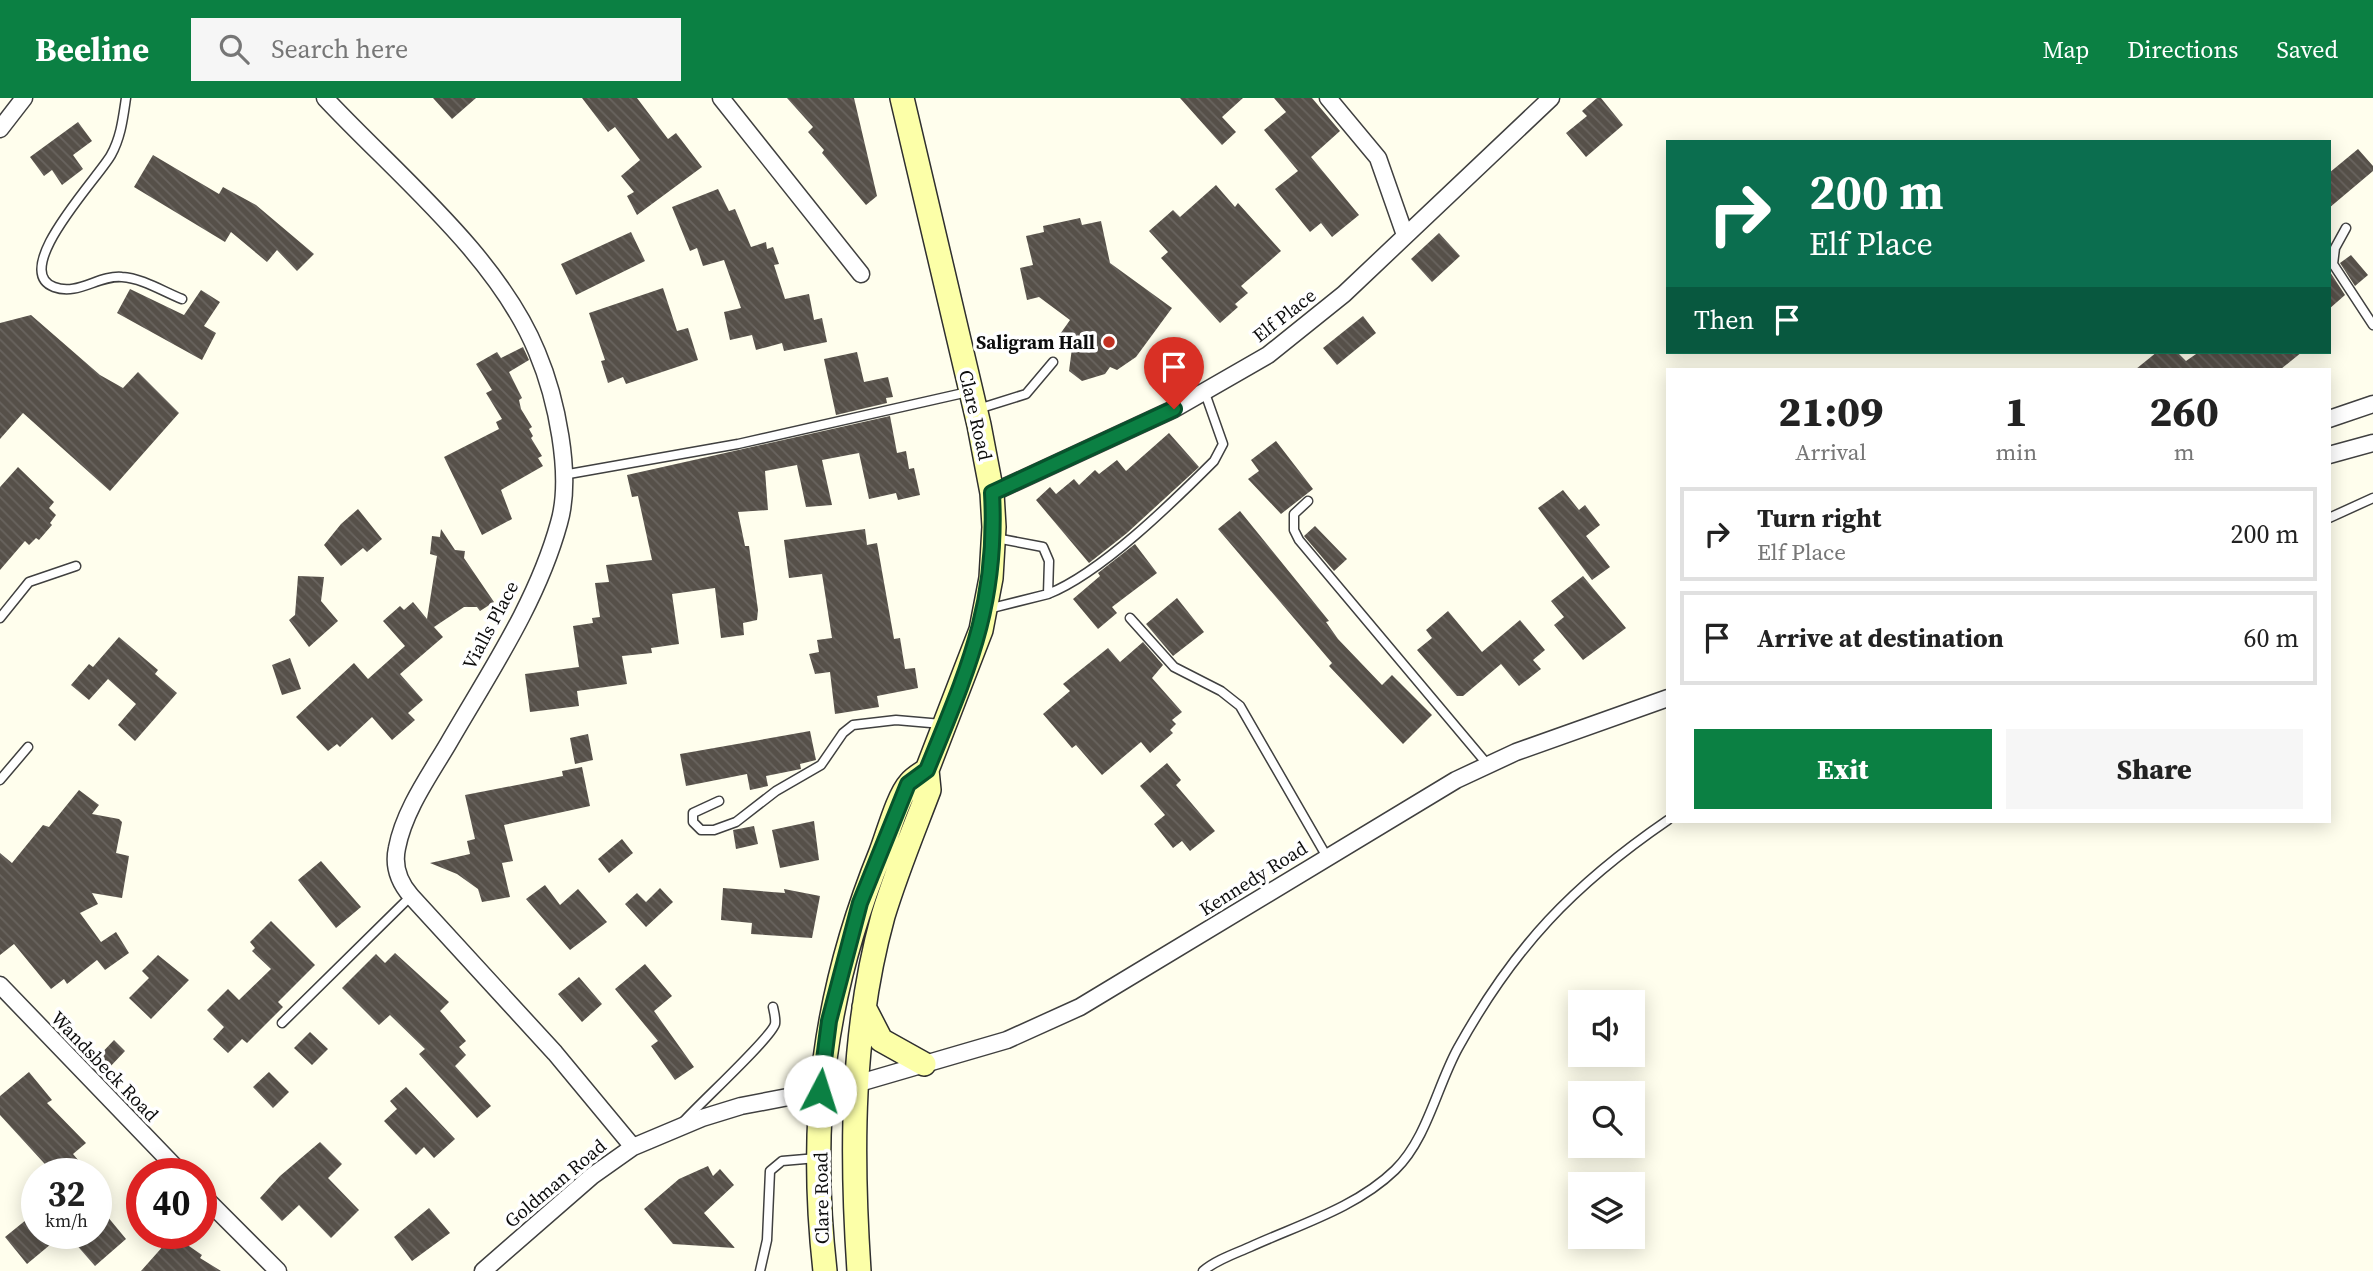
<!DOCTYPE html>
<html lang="en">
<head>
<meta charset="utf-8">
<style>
	:root { --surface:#fff; --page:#f6f6f6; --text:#222; --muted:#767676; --line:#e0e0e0; --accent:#0b8043 }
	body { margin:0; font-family:"Source Serif 4",serif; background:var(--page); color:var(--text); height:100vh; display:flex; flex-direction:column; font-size:26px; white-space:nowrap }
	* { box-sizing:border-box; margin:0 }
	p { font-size:23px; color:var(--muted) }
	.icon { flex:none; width:38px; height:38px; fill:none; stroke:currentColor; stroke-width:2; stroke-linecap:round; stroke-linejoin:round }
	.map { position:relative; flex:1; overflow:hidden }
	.details { position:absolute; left:1666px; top:270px; width:665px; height:455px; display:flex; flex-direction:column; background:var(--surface); border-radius:0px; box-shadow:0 4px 18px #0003 }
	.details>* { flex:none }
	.guide { position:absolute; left:1666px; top:42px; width:665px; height:214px; border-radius:0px; box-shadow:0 4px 18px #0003; background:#0b6e4f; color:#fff; overflow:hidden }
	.tools { position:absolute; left:1568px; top:892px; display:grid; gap:14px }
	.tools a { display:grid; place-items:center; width:77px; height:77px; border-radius:0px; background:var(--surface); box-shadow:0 4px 18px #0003; font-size:35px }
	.speed { position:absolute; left:21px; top:1060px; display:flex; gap:14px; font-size:35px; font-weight:700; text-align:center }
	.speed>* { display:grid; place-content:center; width:91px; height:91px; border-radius:50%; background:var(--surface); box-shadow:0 4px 18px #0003; line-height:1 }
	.speed small { font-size:18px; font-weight:400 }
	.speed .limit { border:10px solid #d22; background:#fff; color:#111 }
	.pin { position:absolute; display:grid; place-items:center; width:60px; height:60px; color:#fff; margin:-72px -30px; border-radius:50% 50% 50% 0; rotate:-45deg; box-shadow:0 0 7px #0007 }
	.pin .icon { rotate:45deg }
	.me { position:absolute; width:77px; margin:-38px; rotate:5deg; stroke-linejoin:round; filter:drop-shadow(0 0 5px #0008) }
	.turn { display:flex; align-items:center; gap:24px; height:147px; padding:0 28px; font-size:32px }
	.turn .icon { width:91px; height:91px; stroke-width:2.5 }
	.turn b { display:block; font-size:49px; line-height:60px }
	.then { display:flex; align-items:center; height:66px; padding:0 28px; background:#0003; gap:14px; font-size:26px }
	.eta { display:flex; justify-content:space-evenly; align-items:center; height:119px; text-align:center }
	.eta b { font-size:42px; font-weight:800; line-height:49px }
	.cta { display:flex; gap:14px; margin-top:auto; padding:14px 28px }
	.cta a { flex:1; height:80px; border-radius:0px; background:var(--accent); color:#fff; font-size:28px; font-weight:800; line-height:80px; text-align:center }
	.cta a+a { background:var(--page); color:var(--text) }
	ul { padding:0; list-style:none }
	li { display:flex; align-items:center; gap:21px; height:94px; margin:0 14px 10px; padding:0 14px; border:4px solid var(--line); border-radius:0px }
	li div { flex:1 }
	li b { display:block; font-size:26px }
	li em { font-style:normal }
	header { display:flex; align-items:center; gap:42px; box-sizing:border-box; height:98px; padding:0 35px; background:var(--accent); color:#fff }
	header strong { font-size:33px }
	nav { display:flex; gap:38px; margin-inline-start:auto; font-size:24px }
	.search { width:490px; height:63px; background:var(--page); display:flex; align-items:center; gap:18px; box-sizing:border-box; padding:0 24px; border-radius:0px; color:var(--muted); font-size:26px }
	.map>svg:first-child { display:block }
	.building { fill:url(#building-back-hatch) }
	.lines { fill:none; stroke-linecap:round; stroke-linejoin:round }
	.lane-casing { stroke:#404040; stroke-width:11 }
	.street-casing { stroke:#404040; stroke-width:19 }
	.secondary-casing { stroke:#2f2f2f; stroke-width:26 }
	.lane { stroke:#fff; stroke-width:8 }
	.street { stroke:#fff; stroke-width:16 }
	.secondary { stroke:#fcffa8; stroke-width:23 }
	.route-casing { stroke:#07532c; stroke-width:18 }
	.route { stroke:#0b8043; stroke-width:12 }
	.poi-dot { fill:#c23121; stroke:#fff; stroke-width:2.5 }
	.labels { text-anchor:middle; stroke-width:7; stroke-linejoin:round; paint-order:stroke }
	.street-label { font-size:19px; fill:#0d0d0d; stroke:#fff }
	.poi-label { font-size:19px; font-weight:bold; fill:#0d0d0d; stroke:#fff; text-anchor:end }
</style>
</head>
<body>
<header>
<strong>Beeline</strong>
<div class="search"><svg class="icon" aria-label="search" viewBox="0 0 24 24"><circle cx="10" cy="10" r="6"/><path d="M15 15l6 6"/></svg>Search here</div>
<nav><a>Map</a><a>Directions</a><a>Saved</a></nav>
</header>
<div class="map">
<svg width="2373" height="1173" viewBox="0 0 2373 1173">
	<defs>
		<pattern id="building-back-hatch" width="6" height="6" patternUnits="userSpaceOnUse" patternTransform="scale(1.75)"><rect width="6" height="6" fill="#565049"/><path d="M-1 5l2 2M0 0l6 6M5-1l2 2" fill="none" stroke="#69645f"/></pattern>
	</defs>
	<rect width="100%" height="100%" fill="#fffeed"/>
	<path class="building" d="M433 0H476L452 21Z
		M582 0H637L668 41 676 35 702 69 637 117 627 98 634 94 621 78 640 62 615 29 608 34Z
		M787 0H854L877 98 866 107 822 55 824 52 808 34 813 29Z
		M1180 0H1243L1222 19 1236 34 1222 47Z
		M1274 0H1312L1340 33 1311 59 1359 117 1332 139 1321 125 1310 134 1275 91 1298 73 1264 32 1286 14Z
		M1597 0H1601L1623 27 1586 59 1566 35 1587 18 1582 13Z
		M78 24 92 43 73 57 83 71 62 87 52 72 44 78 30 59Z
		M2358 51 2373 68V73L2329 110V75Z
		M153 57 219 96 223 89 256 107 314 156 297 173 277 152 267 164 231 134 225 144 134 89Z
		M1216 87 1235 109 1238 105 1281 153 1241 188 1248 195 1235 206 1238 209 1220 225 1161 160 1168 154 1149 133 1173 112 1180 119Z
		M718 91 729 113 735 111 751 149 766 144 767 151 773 149 779 166 774 167 785 201 809 196 814 222 822 220 827 244 784 253 782 245 756 252 752 237 730 242 724 214 741 210 724 162 703 168 697 150 690 153 672 109Z
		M1080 120 1082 127 1101 123 1110 165 1172 210 1136 259 1117 272 1110 269 1105 276 1082 283 1069 273 1072 250 1058 239 1070 222 1039 199 1027 202 1020 170 1033 167 1026 138 1044 134 1043 128Z
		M631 134 645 163 576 197 561 166Z
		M1439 135 1460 158 1432 184 1411 161Z
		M2351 157 2368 177 2355 188 2340 165Z
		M2330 174 2345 197 2329 211V175Z
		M663 190 677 233 688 230 698 262 626 286 623 279 608 285 601 263 605 262 589 215Z
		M130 191 184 217 201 192 220 204 204 228 216 235 202 262 117 215Z
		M31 217 100 277 123 290 138 274 179 315 110 393 23 315 0 341V225Z
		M1363 218 1376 235 1337 267 1323 250Z
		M523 249 529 262 509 274 522 300 519 302 521 311 532 329 529 331 533 338 531 340 542 358 538 360 543 368 501 392 512 421 482 437 444 359 499 331 496 324 502 321 486 295 492 292 476 266 497 254 501 260Z
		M857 254 864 284 888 279 893 299 886 300 887 305 836 317 824 261Z
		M2157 254H2177L2186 263 2199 254H2302L2281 271H2136Z
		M890 318 897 355 906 353 909 371 914 370 920 397 898 402 896 395 869 401 859 355 822 362 832 407 806 409 797 367 765 373 768 412 738 414 745 448H749L758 512 757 522 743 525 744 537 721 540 715 490 672 496 679 546 651 550 652 555 622 558 627 586 577 593 579 608 530 614 525 576 579 569 573 528 593 525 592 520 600 519 595 485 609 484 606 467 652 462 638 398 632 399 627 377Z
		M1169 335 1199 369 1127 435 1089 465 1036 402 1050 389 1056 396 1074 381 1079 387 1095 372 1099 376 1117 362 1126 373Z
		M1276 343 1313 391 1281 416 1248 381 1259 373 1251 362Z
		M18 369 54 404 49 410 56 417 50 425 52 427 39 442 36 440 29 447 25 443 0 472V389Z
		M1563 392 1579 412 1585 407 1600 427 1586 438 1610 469 1592 482 1538 410Z
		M358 411 382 441 367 454 363 450 341 468 324 447 341 426Z
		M1240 413 1329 523 1326 524 1338 541 1382 587 1392 577 1432 617 1403 646 1329 568 1332 565 1218 431Z
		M1315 428 1347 461 1334 473 1304 438Z
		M441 431 455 452 465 453 464 460 494 504 480 513 477 509H464L434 529 443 539 400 576 423 602 408 615 415 622 392 642 372 619 340 649 337 646 328 653 296 619 354 565 368 581 405 548 383 523 400 508 404 512 413 504 427 521 437 458 430 456 432 438 440 439Z
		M865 431 867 447 877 445 894 541 900 540 905 571 915 570 918 590 877 598 879 609 835 616 830 574 815 576 809 556 819 554 817 542 832 540 822 476 789 480 784 442Z
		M1135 446 1157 475 1112 509 1117 515 1098 531 1073 501 1100 478 1098 475Z
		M298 478 324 479 321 503 338 523 309 549 289 522 295 517Z
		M1583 478 1626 530 1583 562 1554 527 1564 519 1551 503Z
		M1177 500 1204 534 1173 558 1146 526Z
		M1448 513 1482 554 1520 522 1545 552 1533 562 1541 571 1519 588 1501 566 1463 598H1457L1417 552 1432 540 1426 532Z
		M119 539 158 572 155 576 177 595 135 643 118 627 136 606 108 581 89 602 71 587 89 566 93 569Z
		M1143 544 1163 567 1152 580 1182 614 1172 622 1176 626 1170 632 1173 635 1150 655 1141 644 1102 677 1076 647 1072 650 1043 616 1070 593 1063 586 1108 550 1120 564Z
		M290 560 301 591 282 597 272 567Z
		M810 633 816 662 800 666 801 671 766 678 768 688 750 692 747 676 686 688 680 656Z
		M588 636 593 662 575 666 570 640Z
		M1167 665 1181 682 1176 687 1215 733 1190 753 1182 743 1173 750 1154 726 1165 717 1140 688Z
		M582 669 590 708 504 727 513 763 502 765 510 799 482 804 478 791 457 776 430 765 470 756 467 743 475 741 465 697 563 678 562 673Z
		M79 692 99 707 92 716 119 721 122 724 116 755 129 758 122 800 92 795 98 806 80 815 101 844 116 834 129 855 105 872 97 862 67 886 64 881 51 891 14 846 0 857V755L12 765 43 727 49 729Z
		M814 723 819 762 780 770 772 732Z
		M754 728 758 746 736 751 733 732Z
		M622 741 633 755 609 775 598 761Z
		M321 763 361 809 336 830 298 782Z
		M545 787 560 807 578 791 607 824 570 852 526 801Z
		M660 790 673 804 646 829 625 806 637 795 646 804Z
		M723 790 785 795 784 791 820 798 812 840 751 836 752 825 721 822Z
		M271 823 315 867 278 904 283 909 247 945 242 941 228 955 213 941 224 929 207 912 228 891 239 902 271 871 252 853 255 850 250 844Z
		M395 855 449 904 440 913 466 943 459 949 466 957 455 968 491 1008 477 1020 419 956 425 951 390 917 379 927 342 890 376 856 385 865Z
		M158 857 189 882 151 921 129 900 149 880 142 873Z
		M645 866 672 898 654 913 694 969 675 982 651 948 658 943 615 891Z
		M579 879 602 906 582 924 558 896Z
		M310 934 328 951 312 967 294 950Z
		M114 942 125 953 108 971 96 961Z
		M29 974 52 1002 47 1005 86 1045 73 1056 90 1076H54L0 1017V998Z
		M269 974 289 994 273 1010 253 989Z
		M406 989 455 1041 434 1060 424 1049 416 1057 384 1023 397 1011 390 1003Z
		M320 1044 342 1066 328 1080 359 1112 331 1140 299 1107 282 1123 260 1100 280 1078Z
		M708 1068 713 1078 720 1071 734 1087 704 1115 735 1150 673 1146 644 1111 679 1081Z
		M429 1110 450 1135 412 1163 394 1139Z
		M37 1113V1136H63L27 1166 5 1139Z
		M107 1118 126 1141 95 1168 67 1136H96V1127Z
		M173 1137 202 1157 200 1160 221 1173H141Z"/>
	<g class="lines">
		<g class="lane-casing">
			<path id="lane" d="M126 0C123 20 121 39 111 57 99 79 9 172 54 189 78 198 98 177 122 179 142 180 164 194 182 201
				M2346 130 2335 150 2333 166 2373 227
				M978 311 1026 296 1053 264
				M563 377 738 346 968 294
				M1308 403 1294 416V432L1299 442 1488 667
				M2329 420 2373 400
				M1048 496C1101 475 1173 404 1214 363L1223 346 1205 295
				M988 511 1048 496 1049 463 1043 449 996 440
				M0 520 29 484 76 468
				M1130 520 1174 569 1221 593 1240 608 1327 759
				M0 682 28 649
				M719 703 693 715V724L701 732H714L736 724 776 693 821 667 843 635 853 627 896 622 942 626
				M282 925 411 798
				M684 1023C700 1005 771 940 775 926 776 921 774 914 773 909
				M760 1173 767 1142 770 1073 782 1063 817 1060
				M1203 1173C1216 1162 1234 1156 1250 1149 1298 1127 1356 1110 1395 1072 1427 1041 1437 988 1458 950 1514 849 1573 787 1668 722"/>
		</g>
		<g class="street-casing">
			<path id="street" d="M325 0C395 75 498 158 537 254 556 299 573 377 559 425 537 505 489 575 448 646 429 678 404 713 397 750 393 768 399 784 411 798L555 955 633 1049
				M721 0 861 176
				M1328 0 1378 60 1405 137
				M0 31 24 0
				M2329 321 2373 306
				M2329 357 2373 345
				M992 395 1174 311 1268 257 1344 196 1551 0
				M0 887 182 1076
				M201 1096 278 1173
				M483 1173 592 1078 633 1049 702 1020 741 1008 856 986 1007 942 1080 909 1456 682 1516 654 1668 600"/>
		</g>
		<g class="secondary-casing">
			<path id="secondary" d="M864 909 881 942 924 966
				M825 1173C808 1022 824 894 881 754 888 736 898 698 910 685 914 680 921 676 927 672
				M859 1173C851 1054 851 934 883 818 896 775 913 734 929 692L927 672 981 532 991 480 994 429 992 395 979 327 902 0"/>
		</g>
		<use href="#lane" class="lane"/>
		<use href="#street" class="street"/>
		<use href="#secondary" class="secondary"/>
	</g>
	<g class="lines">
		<g class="route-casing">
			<path id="route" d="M820 993 829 923 860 805 908 686 927 672C968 571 998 507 992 395L1174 311"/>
		</g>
		<use href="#route" class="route"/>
	</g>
	<circle class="poi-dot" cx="1109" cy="244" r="7"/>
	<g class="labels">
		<g class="street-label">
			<text transform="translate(1284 217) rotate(-38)" y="7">Elf Place</text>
			<text transform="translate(976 317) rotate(77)" y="7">Clare Road</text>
			<text transform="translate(490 527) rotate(-62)" y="7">Vialls Place</text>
			<text transform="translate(1253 780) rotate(-32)" y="7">Kennedy Road</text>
			<text transform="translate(105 968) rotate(46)" y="7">Wandsbeck Road</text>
			<text transform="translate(555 1085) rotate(-40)" y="7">Goldman Road</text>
			<text transform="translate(821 1100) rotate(-91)" y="7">Clare Road</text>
		</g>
		<g class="poi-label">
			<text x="1095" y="251">Saligram Hall</text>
		</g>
	</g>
</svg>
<div class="tools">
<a><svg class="icon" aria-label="sound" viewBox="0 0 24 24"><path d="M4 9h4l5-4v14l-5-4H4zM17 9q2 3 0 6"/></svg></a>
<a><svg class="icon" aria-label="search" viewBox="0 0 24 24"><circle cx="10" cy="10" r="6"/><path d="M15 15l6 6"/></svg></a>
<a><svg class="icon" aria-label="layers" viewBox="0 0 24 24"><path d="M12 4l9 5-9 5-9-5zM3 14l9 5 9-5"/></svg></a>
</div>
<div class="speed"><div>32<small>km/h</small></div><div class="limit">40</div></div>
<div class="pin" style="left:1174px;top:311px;background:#d93025"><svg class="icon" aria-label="arrive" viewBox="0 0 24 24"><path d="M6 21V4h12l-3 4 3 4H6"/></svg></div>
<svg class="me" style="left:820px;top:993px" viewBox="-20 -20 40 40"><circle r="19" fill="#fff"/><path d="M0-13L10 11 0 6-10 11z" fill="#0b8043"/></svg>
<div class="guide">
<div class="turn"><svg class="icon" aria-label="right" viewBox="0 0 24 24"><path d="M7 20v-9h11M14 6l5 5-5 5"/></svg><div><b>200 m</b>Elf Place</div></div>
<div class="then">Then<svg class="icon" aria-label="arrive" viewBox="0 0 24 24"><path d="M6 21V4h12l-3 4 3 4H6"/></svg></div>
</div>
<section class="details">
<div class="eta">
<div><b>21:09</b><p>Arrival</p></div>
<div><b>1</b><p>min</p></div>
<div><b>260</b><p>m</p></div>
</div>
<ul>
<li><svg class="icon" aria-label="right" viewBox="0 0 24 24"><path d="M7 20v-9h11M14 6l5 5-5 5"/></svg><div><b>Turn right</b><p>Elf Place</p></div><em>200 m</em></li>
<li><svg class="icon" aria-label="arrive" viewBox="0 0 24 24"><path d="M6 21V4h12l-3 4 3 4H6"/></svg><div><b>Arrive at destination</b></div><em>60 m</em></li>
</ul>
<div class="cta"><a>Exit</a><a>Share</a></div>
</section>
</div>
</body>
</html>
